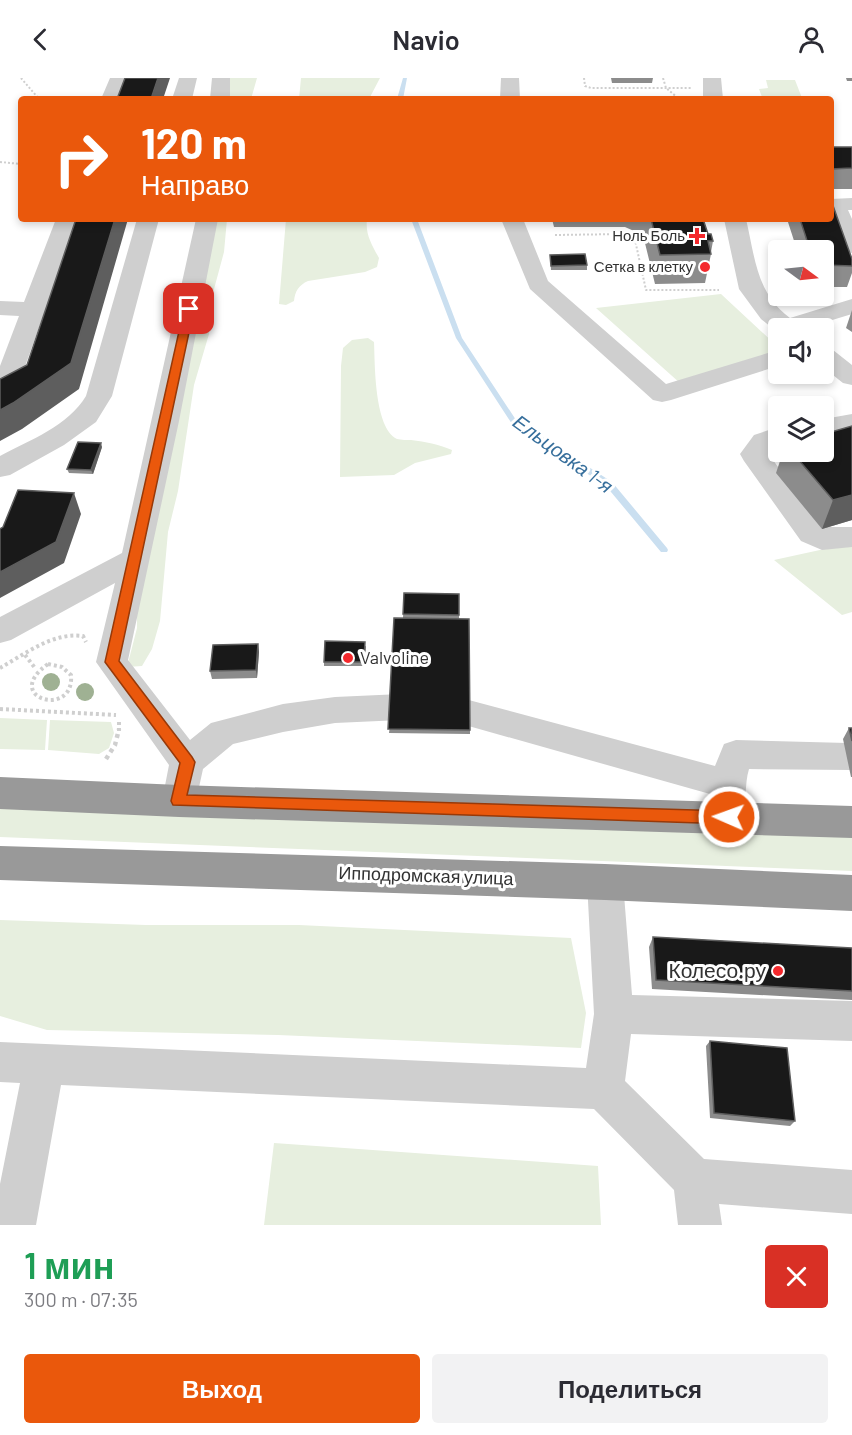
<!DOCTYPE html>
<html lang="ru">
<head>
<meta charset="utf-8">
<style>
	:root { --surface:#fff; --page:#f2f2f3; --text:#2b2b33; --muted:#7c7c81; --accent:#ea580c }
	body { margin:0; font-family:Barlow,sans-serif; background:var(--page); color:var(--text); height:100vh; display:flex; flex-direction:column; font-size:22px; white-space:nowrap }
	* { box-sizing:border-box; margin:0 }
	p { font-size:20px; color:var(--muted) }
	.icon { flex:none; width:33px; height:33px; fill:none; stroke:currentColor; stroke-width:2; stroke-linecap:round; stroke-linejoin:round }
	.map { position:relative; height:1147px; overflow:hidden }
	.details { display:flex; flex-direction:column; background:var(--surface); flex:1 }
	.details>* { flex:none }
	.banner { position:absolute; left:18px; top:18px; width:816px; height:126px; border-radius:6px; box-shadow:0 3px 9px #0003; background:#ea580c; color:#fff; overflow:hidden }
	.needle { width:39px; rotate:105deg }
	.tools { position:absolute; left:768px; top:162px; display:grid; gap:12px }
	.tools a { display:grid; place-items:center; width:66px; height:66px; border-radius:6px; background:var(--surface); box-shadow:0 3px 9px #0003; font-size:30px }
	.pin { position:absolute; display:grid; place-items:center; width:51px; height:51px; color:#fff; margin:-26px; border-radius:12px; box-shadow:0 3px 9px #0006 }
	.me { position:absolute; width:66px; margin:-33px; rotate:272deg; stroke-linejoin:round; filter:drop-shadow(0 0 4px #0008) }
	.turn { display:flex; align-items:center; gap:21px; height:126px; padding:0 24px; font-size:27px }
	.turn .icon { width:78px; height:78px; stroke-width:2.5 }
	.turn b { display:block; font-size:42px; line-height:51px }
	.round { display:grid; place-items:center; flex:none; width:63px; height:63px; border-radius:6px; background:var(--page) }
	.overview { display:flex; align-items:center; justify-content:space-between; height:102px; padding:0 24px }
	h1 { font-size:36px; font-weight:600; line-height:45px; color:#1e9e55 }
	.cta { display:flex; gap:12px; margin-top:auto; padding:12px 24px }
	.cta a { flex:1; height:69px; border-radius:6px; background:var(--accent); color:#fff; font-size:24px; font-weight:600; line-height:69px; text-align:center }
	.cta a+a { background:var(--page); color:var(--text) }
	header { display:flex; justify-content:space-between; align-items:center; height:78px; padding:0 24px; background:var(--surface); font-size:27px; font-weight:600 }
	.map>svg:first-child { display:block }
	.green { fill:#e7efdf }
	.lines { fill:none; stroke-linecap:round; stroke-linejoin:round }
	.stream { fill:#cadff0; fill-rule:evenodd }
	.path-far2 { stroke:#cfcfcf; stroke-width:2; stroke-dasharray:2 2; stroke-linecap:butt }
	.path-far1 { stroke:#cfcfcf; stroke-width:4; stroke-dasharray:3 3; stroke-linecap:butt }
	.path { stroke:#cfcfcf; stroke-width:4.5; stroke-dasharray:4 4; stroke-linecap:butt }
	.minor { fill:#cfcfcf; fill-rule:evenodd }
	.highway { fill:#999; fill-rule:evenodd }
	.tree { fill:#9fb193 }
	.wall { fill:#8c8c8c }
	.shaded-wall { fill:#5e5e5e }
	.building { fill:#191919; stroke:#5e5e5e; stroke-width:1.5 }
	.route { fill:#ea580c; stroke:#983908; stroke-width:1.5 }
	.poi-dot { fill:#f4282c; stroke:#fff; stroke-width:2 }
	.labels { text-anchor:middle; stroke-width:6; stroke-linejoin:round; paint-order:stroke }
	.far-poi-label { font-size:15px; fill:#323232; stroke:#fff; text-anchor:end }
	.poi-label { font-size:18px; fill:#323232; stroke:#fff; text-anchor:start }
	.street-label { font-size:18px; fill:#323232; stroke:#fff }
	.water-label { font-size:20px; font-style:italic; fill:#376f9c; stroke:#fff }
	.near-poi-label { font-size:21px; fill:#323232; stroke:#fff; text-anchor:end }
</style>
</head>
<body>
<header><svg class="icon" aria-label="back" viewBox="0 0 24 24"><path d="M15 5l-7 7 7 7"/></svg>Navio<svg class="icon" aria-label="person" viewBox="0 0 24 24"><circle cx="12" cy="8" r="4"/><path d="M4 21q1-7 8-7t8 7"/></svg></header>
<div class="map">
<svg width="852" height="1147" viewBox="0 0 852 1147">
	<rect width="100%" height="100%" fill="#fff"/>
	<path class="green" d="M225 0H257L251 21H227Z
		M301 0H380L369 21H299Z
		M766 2H795L802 20 762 19 759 11 768 10Z
		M213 141H227L224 174 210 226 209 256 194 307 178 413 168 454 160 543 152 571 142 588 127 589 137 550V518Z
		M286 141H367C365 156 372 167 379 180L377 189 365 194 308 203C299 207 295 213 294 223L286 227 279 226Z
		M721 216 778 269V287L690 314 596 230Z
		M368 260 374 264C375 285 374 350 397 361 401 362 408 362 411 362 426 364 438 366 452 372L451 376 415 385 394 397 340 399 341 288 343 270 352 262Z
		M852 465V534L842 537 774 482Z
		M0 640 47 642 45 672 0 671Z
		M50 642 111 644 114 655 109 670 99 676 48 672Z
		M0 726 852 758V793L0 759Z
		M0 842 146 847H299L571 860 586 935 581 970 278 957 47 952 0 938Z
		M274 1065 598 1088 601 1147H264Z"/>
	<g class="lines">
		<path class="stream" d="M403 0H407L403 21H397Z
			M411 141H417L462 260 516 342 612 404 667 470 668 472 667 474H661L606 408 512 346 456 260Z"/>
		<path class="path-far2" d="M21 0 39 21
			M584 0 585 8 591 10H691
			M663 0 666 10 678 20
			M0 84 21 86
			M555 157 623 156 635 162 646 212H719"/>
		<path class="path-far1" d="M25 577 35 590
			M48 586 62 589 71 597C75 641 0 620 48 586Z
			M0 590C25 576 53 554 83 558L86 564
			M0 631 116 637
			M119 653V644"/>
		<path class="path" d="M106 681 115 667 119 651"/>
		<path class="minor" d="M110 0H128L121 21H101Z
			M179 0H197L192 21H172Z
			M212 0H230V21H210Z
			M501 0H519L520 21H500Z
			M703 0H721L723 21H703Z
			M852 120V132H848L852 141V175L844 173C832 156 831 140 831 121Z
			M56 141H78L18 308 14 314 0 319V288L19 238 0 237V223L24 224Z
			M137 141H159L112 318 96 344 64 367 10 397 0 399V378C30 362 68 348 86 318Z
			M196 141H218L179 343 128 582 190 662 211 645 283 626 335 619 401 616 465 621 715 688 724 666 736 662 847 665 852 666V692L749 691C744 707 748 723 740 738L728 742 716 738 711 727 710 716 465 647 401 642 335 645 283 654 233 666 203 691 196 723 191 734 179 738 167 734 162 723 169 687 96 584 115 505 11 562 0 565V539L122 475Z
			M501 141H523L548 203 666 306 778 272V288L671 322 662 324 653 322 530 211Z
			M724 141H746C755 179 756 215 790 240L852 221V236L806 250H778L777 254 761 241 739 211Z
			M824 270 833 272 852 287V307L843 305 824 290Z
			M852 336V354L824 359V341Z
			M778 349V367L768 375 821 449H852V469L822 472 801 463 744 383 740 376 754 357Z
			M605 787 618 792 623 804 632 917 852 923V963L631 956 625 1003 704 1081 852 1092V1136L719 1126 722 1147H678L674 1112 594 1031 61 1007 36 1147H0V1106L20 1005 0 1004V964L586 990 594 936 587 804 592 792Z"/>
		<path class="highway" d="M0 699 179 707 852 728V760L179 739 0 731Z
			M0 768 605 786 852 797V833L605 822 0 802Z"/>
	</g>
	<g class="tree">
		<circle cx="51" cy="604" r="9"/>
		<circle cx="85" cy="614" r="9"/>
	</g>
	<path class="wall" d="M611 0H653L652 5H612Z
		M846 0H852V3H847Z
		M831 69H852V111H831Z
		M552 141H704V144L708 156 713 163 711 174V176L705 205 655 206 643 157 625 149H554Z
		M787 141H831L852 181V195L847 209H824V172H797Z
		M550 177 587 187V192H551Z
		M852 232V254L846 250Z
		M852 348V442L822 451 776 395 783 374H824Z
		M102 369 93 396 69 395 67 391Z
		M404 515 459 516V541H469L470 656 389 655 403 540Z
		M258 566 259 574 257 600 212 601 210 593Z
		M366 568 365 588H324V584Z
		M849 650H852V699H851L843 661Z
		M653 859 852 870V922L652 911 649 869Z
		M710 963 795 1043 790 1048 710 1040 706 968Z"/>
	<path class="shaded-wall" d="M158 0H170L163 21H151Z
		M115 141H128L79 311 22 351 0 363V332Z
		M101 365 102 369 93 396 91 392Z
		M74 415 81 436 64 485 0 520V494Z
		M852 417V442L822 451 833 422Z
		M258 566 259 574 257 600 256 592Z"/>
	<path class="building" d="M125 0H158L151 21H117Z
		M831 69H852V90L831 91Z
		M831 122 852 181V188L824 187V172H810L800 141H831Z
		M76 141H115L71 285 13 325 0 332V301L27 287Z
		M651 141H703L708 156H711L713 163H708L711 176 660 177Z
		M585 176 587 187 551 188 550 177Z
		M852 348V417L833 422 792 374H824V356Z
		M78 364 101 365 91 392 67 391Z
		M18 412 74 415 56 464 0 494V451L3 449Z
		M404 515 459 516V537L403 536Z
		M394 540 469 541 470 652 388 651Z
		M325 563 365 564 364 584H324Z
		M258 566 256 592 210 593 213 567Z
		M849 650H852V663Z
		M653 859 852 870V913L656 902Z
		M710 963 787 970 795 1043 714 1035Z"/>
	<path class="route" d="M189 228 194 231 119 583 192 679 195 684 187 717 729 733 734 735 737 739 734 744 729 746 173 727 171 723 180 685 105 584 184 231Z"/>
	<g class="poi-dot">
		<path d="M694 149h6v6h6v6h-6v6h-6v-6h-6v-6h6z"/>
		<circle cx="705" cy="189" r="6"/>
		<circle cx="348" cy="580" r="6"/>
		<circle cx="778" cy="893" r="6"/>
	</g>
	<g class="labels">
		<g class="far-poi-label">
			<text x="685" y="163">Ноль Боль</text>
			<text x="693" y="194">Сетка в клетку</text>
		</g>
		<g class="poi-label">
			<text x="360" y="586">Valvoline</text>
		</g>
		<g class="street-label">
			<text transform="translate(426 798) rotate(2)" y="6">Ипподромская улица</text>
		</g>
		<g class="water-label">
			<text transform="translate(563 376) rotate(36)" y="7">Ельцовка 1-я</text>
		</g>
		<g class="near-poi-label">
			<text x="766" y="900">Колесо.ру</text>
		</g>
	</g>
</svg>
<div class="tools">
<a><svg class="needle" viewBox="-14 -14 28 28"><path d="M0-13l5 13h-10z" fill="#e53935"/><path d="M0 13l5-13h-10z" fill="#7c7c81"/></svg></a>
<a><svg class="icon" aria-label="sound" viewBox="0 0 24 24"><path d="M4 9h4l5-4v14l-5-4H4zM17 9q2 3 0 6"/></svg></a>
<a><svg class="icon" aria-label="layers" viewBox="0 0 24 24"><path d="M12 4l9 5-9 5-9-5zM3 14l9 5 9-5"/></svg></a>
</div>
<div class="pin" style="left:189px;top:231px;background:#d93025"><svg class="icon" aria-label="arrive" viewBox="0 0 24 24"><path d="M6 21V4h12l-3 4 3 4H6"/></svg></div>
<svg class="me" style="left:729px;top:739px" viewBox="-20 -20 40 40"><circle r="17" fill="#ea580c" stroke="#fff" stroke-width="3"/><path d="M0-11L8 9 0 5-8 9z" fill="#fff"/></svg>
<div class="banner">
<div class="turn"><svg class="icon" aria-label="right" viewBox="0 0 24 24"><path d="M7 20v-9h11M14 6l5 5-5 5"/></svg><div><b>120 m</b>Направо</div></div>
</div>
</div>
<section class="details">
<div class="overview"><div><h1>1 мин</h1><p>300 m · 07:35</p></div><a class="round" style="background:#d93025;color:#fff"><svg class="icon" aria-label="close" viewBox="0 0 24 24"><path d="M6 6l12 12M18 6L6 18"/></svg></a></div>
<div class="cta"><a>Выход</a><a>Поделиться</a></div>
</section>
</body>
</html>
